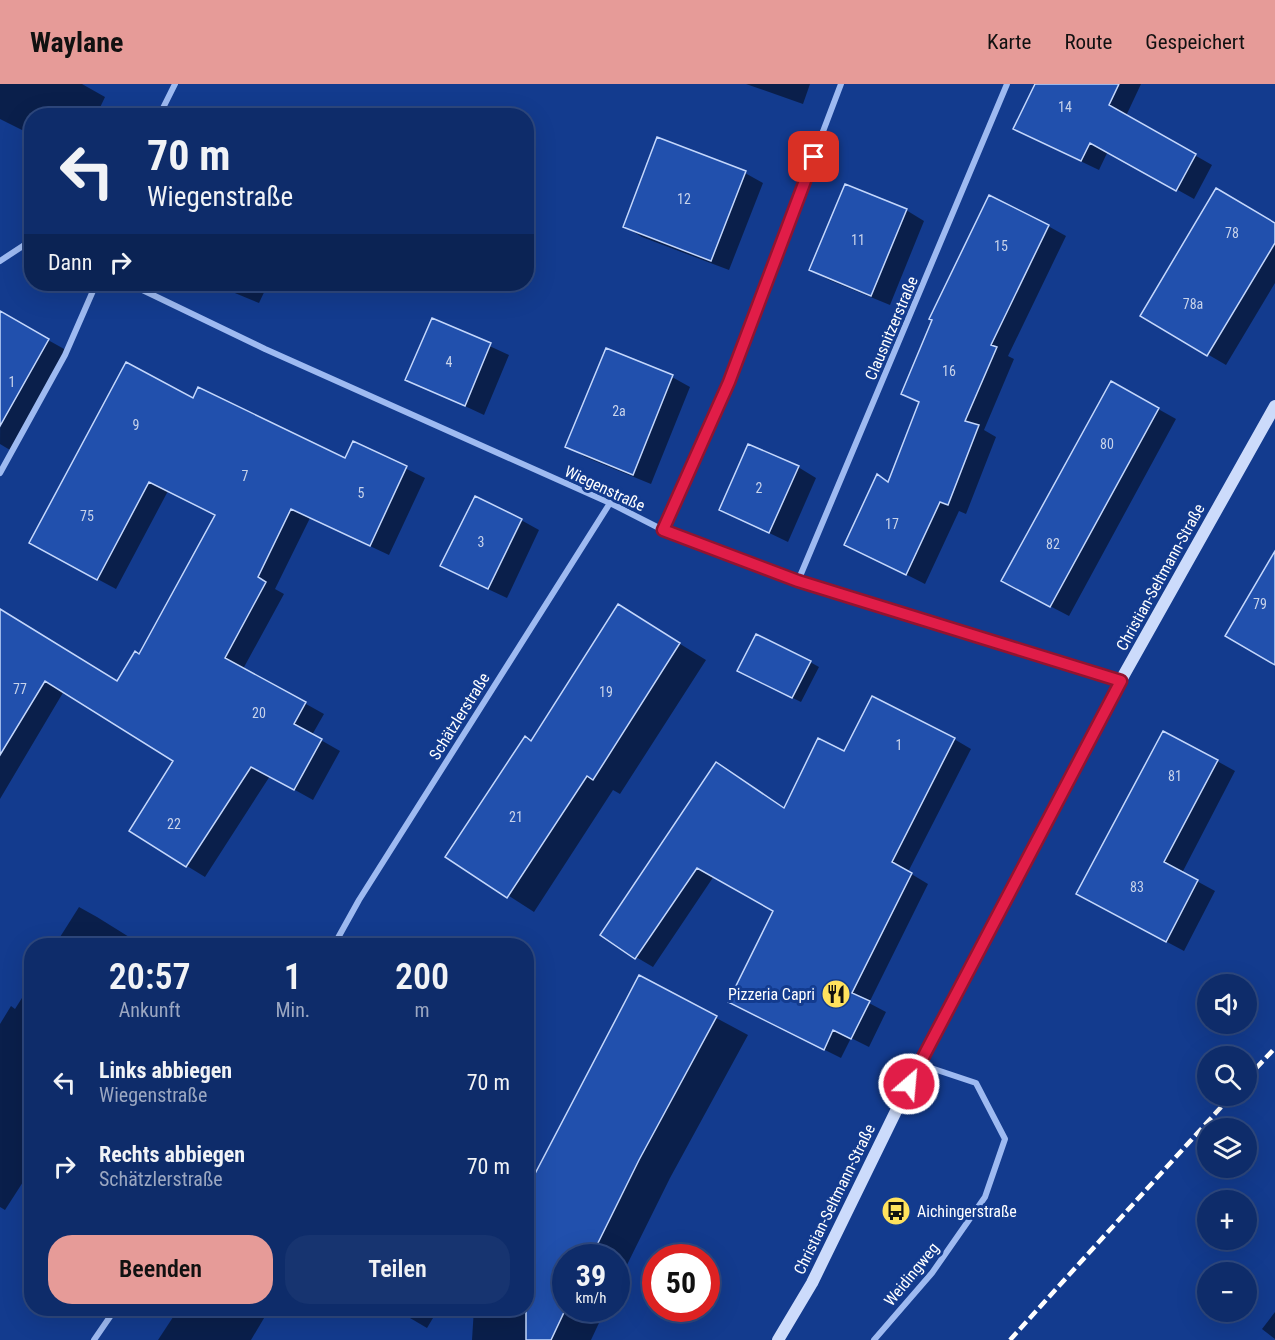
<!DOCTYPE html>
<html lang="de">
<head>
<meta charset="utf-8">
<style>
	:root { --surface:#0e2c6a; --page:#173470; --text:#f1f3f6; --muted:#9ba7c1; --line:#2e487e; --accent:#e69b98 }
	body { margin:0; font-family:"Roboto Condensed",sans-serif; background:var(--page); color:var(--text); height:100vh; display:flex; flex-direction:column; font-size:22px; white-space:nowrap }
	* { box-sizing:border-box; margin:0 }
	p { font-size:20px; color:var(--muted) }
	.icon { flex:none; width:33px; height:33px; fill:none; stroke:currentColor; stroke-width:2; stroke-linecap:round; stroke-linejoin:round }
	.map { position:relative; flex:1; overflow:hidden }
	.drawer { position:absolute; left:24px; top:854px; width:510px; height:378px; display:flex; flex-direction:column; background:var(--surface); border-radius:24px; box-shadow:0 6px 24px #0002,0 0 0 2px var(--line) }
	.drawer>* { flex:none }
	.guide { position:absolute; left:24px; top:24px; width:510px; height:183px; border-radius:24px; box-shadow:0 6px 24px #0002,0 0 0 2px var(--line); background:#0e2c6a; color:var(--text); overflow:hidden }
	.tools { position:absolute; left:1197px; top:890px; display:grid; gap:12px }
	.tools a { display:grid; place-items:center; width:60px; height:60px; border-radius:50%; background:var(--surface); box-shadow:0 6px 24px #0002,0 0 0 2px var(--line); font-size:30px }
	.speed { position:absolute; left:552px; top:1160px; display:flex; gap:12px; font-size:30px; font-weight:700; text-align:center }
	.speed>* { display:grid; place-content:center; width:78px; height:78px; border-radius:50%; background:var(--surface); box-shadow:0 6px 24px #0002,0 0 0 2px var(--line); line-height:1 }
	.speed small { font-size:15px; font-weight:400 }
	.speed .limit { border:9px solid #d22; background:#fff; color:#111 }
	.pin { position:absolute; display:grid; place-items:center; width:51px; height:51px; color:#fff; margin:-26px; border-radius:12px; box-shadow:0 3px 9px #0006 }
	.me { position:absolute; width:66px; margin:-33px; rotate:27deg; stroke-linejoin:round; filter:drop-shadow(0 0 4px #0008) }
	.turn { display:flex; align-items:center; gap:21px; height:126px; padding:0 24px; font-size:27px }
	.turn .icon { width:78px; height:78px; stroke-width:2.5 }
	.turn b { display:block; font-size:42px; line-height:51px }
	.then { display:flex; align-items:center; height:57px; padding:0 24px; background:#0003; gap:12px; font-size:22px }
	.eta { display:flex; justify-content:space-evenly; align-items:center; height:102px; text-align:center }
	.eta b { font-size:36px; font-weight:600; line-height:42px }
	.cta { display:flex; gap:12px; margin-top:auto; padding:12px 24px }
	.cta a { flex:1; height:69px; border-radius:24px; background:var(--accent); color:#111; font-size:24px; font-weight:600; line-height:69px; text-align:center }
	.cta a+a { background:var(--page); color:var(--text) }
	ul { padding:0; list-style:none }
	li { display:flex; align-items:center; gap:18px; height:84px; padding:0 24px }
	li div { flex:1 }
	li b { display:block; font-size:22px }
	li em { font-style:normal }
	header { display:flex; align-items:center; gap:36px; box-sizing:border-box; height:84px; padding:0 30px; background:var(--accent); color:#111 }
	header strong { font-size:28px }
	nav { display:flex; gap:33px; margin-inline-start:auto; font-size:21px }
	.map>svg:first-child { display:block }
	.shadow { fill:#0007 }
	.building { fill:#2150ad; stroke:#c4d7fc; stroke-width:1.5 }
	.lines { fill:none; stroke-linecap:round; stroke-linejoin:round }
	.street { stroke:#9ebaf1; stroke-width:6 }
	.secondary { stroke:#ccdbfb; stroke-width:12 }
	.rail { stroke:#fff; stroke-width:4.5; stroke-dasharray:10 4.5; stroke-linecap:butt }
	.route-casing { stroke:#92132f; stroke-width:15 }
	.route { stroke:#e11d48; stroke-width:10 }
	.labels { text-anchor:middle; stroke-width:6; stroke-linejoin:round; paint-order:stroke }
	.number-label { font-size:14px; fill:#c8d3ea }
	.street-label { font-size:16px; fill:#fff; stroke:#133b8e }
	.poi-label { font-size:16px; fill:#fff; stroke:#133b8e; text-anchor:end }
</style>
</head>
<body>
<header>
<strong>Waylane</strong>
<nav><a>Karte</a><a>Route</a><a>Gespeichert</a></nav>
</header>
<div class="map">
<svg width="1275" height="1256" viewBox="0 0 1275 1256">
	<rect width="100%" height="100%" fill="#133b8e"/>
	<path class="shadow" d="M0 0H82L105 13 96 32H32V51L0 35Z
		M746 0H810L803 20Z
		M1036 0H1141L1126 32 1212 81 1194 115 1108 67 1099 86 1032 54Z
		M745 89 763 99 729 186 642 153 624 142Z
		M906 126 924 137 890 221 829 196 811 186Z
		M1275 141V199L1226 281 1142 232Z
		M1048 142 1066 152 1008 272 1014 275 984 346 996 353 966 430 959 427 925 500 846 460 889 399 920 319 903 309Z
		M213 200H268L259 219Z
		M1 230 66 266 10 366 0 360Z
		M433 236 509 271 484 331 407 295Z
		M672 293 690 303 651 400 585 373 567 362Z
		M1112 299 1176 335 1069 532 1021 507Z
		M193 316 345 376 354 359 425 394 389 471 310 434 275 505 284 510 243 585 324 630 312 651 340 667 313 716 270 692 205 793 187 782 175 677 64 607 0 715V527L118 598 140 572 217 432 168 407 116 505 49 469Z
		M798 383 816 394 788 458 721 426Z
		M521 436 539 446 507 514 460 492Z
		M619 522 706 576 620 710 613 706 534 828 448 773 532 658Z
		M810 578 819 583 801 618 748 592Z
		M954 655 971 665 908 788 928 800 869 919 886 928 869 963 851 954 841 974 747 927 775 827 714 792 653 883 636 873 717 680 785 725 844 669Z
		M1217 677 1235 687 1182 789 1215 807 1184 867 1096 820Z
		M79 823 97 833 142 861H55Z
		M640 893 748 951 670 1094 616 1203V1173H566V1224H606L591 1256H472L474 1224H526Z
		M32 898V1084L5 1126 0 1123V940L11 922 15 925Z
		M179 1224H270L251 1256H158Z
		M393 1224H439L427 1244Z
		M1275 1228V1255L1262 1245Z"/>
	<path class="building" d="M1035 0H1119L1109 21 1196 70 1176 107 1090 59 1081 77 1013 45Z
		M657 53 746 87 711 177 623 143Z
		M845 100 907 125 871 212 809 186Z
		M1216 104 1275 139V159L1207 272 1140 232Z
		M989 111 1049 141 991 261 997 263 965 337 979 341 948 421 940 418 906 491 844 461 877 390 888 398 919 318 901 310 932 236 929 235Z
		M0 227 49 255 0 342Z
		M432 234 491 259 465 322 405 296Z
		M606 264 673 291 633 391 565 363Z
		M126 278 193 314 198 303 345 374 353 357 407 382 370 462 291 425 258 493 266 498 225 574 306 618 294 640 322 655 294 706 251 683 186 783 129 747 173 677 45 597 0 671V525L117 597 135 567 139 570 215 431 149 398 97 496 29 459Z
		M1111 297 1159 324 1050 523 1001 497Z
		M748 360 799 382 769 449 719 426Z
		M475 412 522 435 488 505 440 482Z
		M1275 467V581L1225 552Z
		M618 520 680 559 593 696 587 692 507 814 445 773 525 652 531 657Z
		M756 550 811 577 792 614 737 587Z
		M872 612 955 654 892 778 912 789 852 909 870 917 851 955 833 946 824 966 728 918 773 827 697 784 635 875 600 851 716 678 784 724 818 654 844 667Z
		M1163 647 1218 676 1164 778 1198 796 1166 858 1076 810Z
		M639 891 717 932 639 1076 591 1173H566V1224L551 1256H526V1107Z"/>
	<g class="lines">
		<path class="street" d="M159 32 175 0
			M0 177 32 156
			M130 200 265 265 610 419 663 446 798 497 1121 596
			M0 389 65 271 96 200
			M663 446 728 298 841 0
			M798 497 1007 0
			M334 861 359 816 610 419
			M94 1256 116 1224
			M874 1256 932 1189 985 1113 1005 1055 976 999 919 980"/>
		<path class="secondary" d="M778 1256 812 1199 919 980 1121 596 1275 322"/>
		<path class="rail" d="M1246 995 1275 964
			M1010 1256 1232 1011"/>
	</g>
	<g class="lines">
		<g class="route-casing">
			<path id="route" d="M814 73 729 298 663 446 798 497 1121 597 909 1000"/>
		</g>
		<use href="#route" class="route"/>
	</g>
	<defs>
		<g id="restaurant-disc" transform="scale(1.5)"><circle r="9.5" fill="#ffe25d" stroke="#133b8e"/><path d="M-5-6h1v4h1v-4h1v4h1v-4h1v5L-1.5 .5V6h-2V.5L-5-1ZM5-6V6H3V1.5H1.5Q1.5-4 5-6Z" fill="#111"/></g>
		<g id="bus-disc" transform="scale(1.5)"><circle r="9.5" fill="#ffe25d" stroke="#133b8e"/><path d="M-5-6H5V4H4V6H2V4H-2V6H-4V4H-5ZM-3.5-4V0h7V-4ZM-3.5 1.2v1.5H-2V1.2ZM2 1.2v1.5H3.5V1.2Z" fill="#111"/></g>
	</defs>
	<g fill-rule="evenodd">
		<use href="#restaurant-disc" x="836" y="910"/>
		<use href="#bus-disc" x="896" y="1127"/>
	</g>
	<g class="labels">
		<g class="number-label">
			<text x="1065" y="28">14</text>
			<text x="684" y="120">12</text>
			<text x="1232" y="154">78</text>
			<text x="858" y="161">11</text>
			<text x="1001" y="167">15</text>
			<text x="1193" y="225">78a</text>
			<text x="449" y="283">4</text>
			<text x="949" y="292">16</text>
			<text x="12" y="303">1</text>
			<text x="619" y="332">2a</text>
			<text x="136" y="346">9</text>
			<text x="1107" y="365">80</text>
			<text x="245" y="397">7</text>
			<text x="759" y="409">2</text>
			<text x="361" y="414">5</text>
			<text x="87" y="437">75</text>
			<text x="892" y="445">17</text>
			<text x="481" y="463">3</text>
			<text x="1053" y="465">82</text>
			<text x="1260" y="525">79</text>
			<text x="20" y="610">77</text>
			<text x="606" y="613">19</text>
			<text x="259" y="634">20</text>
			<text x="899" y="666">1</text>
			<text x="1175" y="697">81</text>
			<text x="516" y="738">21</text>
			<text x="174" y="745">22</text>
			<text x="1137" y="808">83</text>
		</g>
		<g class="street-label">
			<text transform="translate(891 244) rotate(-67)" y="6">Clausnitzerstraße</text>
			<text transform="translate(605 404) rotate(25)" y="6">Wiegenstraße</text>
			<text transform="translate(1160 493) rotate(-61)" y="6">Christian-Seltmann-Straße</text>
			<text transform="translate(459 632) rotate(-58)" y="6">Schätzlerstraße</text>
			<text transform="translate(834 1115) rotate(-64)" y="6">Christian-Seltmann-Straße</text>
			<text transform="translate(911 1190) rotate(-51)" y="6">Weidingweg</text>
		</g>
		<g class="poi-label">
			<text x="815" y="916">Pizzeria Capri</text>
			<text x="917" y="1133" text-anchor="start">Aichingerstraße</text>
		</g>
	</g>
</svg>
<div class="tools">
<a><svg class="icon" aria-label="sound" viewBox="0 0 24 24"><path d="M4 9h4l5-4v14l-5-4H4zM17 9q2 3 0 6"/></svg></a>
<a><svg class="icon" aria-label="search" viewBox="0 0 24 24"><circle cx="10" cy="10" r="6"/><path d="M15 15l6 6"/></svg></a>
<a><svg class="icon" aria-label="layers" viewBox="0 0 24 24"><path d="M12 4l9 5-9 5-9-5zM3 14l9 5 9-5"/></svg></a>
<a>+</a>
<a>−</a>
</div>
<div class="speed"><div>39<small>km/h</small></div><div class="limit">50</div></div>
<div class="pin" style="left:814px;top:73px;background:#d93025"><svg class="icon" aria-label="arrive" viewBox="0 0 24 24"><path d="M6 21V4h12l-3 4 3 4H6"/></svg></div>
<svg class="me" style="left:909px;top:1000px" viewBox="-20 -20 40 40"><circle r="17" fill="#e11d48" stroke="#fff" stroke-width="3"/><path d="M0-11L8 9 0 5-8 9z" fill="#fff"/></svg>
<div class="guide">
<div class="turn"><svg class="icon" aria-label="left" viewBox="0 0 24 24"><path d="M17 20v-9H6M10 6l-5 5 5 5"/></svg><div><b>70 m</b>Wiegenstraße</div></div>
<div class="then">Dann<svg class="icon" aria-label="right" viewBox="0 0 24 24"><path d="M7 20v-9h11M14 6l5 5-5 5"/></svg></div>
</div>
<section class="drawer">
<div class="eta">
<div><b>20:57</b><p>Ankunft</p></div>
<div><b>1</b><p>Min.</p></div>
<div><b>200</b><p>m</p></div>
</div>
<ul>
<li><svg class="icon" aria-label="left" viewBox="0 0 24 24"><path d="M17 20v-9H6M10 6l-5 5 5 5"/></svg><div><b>Links abbiegen</b><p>Wiegenstraße</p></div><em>70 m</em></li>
<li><svg class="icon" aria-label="right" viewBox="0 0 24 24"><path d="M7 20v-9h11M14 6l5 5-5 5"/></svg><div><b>Rechts abbiegen</b><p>Schätzlerstraße</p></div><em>70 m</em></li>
</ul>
<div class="cta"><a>Beenden</a><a>Teilen</a></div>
</section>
</div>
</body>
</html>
